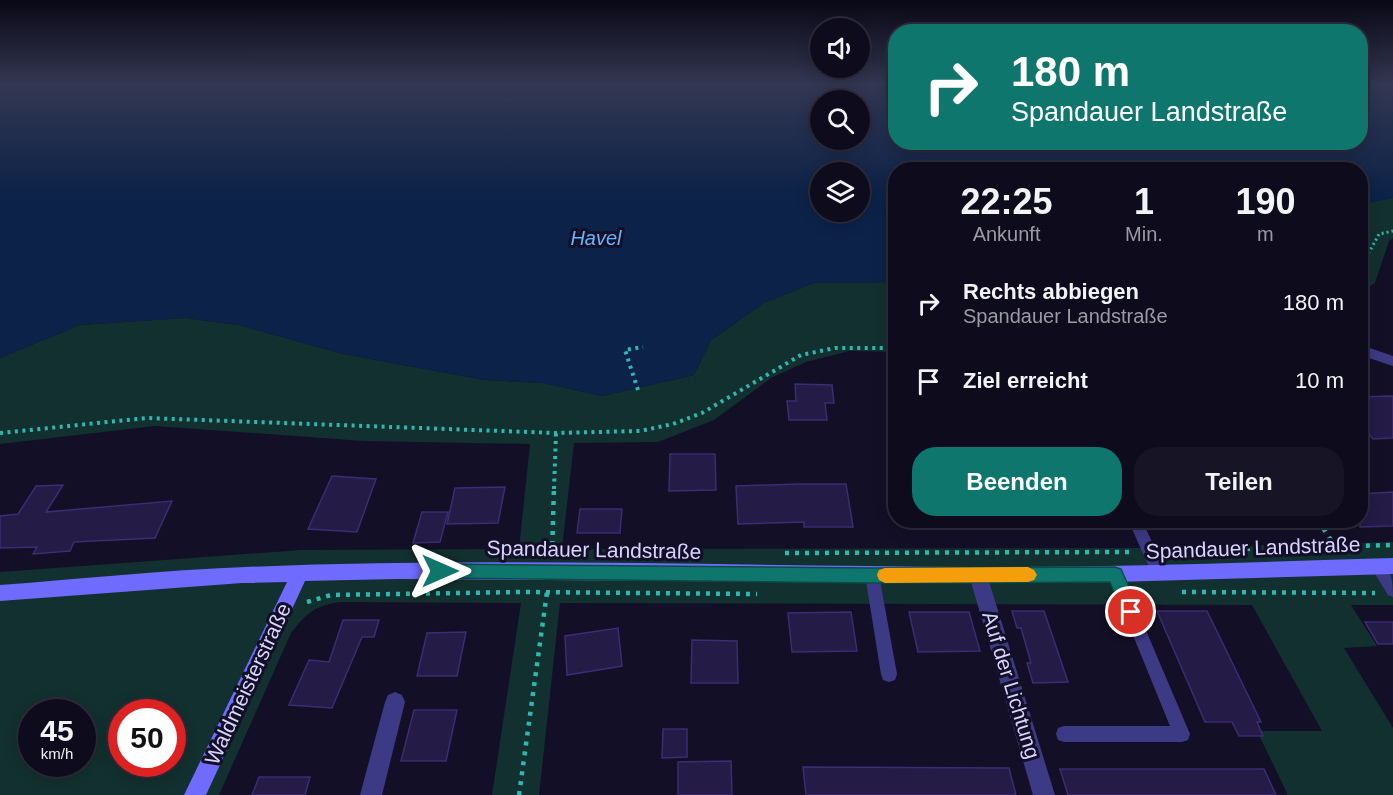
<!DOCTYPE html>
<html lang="de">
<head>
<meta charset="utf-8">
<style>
	:root { --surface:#0e0b1c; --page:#171425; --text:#f1f3f6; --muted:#9b9ba3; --line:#2e2b3b; --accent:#0f766e }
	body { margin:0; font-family:Arial,sans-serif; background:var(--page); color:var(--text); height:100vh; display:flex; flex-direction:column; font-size:22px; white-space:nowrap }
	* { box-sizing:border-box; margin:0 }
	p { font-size:20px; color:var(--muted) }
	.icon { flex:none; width:33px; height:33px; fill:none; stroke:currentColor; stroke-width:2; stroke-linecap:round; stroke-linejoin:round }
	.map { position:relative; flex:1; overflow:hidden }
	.side { position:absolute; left:888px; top:162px; width:480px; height:366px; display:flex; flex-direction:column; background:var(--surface); border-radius:24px; box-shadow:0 3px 15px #0003,0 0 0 2px var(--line) }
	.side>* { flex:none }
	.guide { position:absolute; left:888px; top:24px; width:480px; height:126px; border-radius:24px; box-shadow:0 3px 15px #0003,0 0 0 2px var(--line); background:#0f766e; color:#fff; overflow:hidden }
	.buttons { position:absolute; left:810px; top:18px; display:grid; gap:12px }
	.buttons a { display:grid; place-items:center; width:60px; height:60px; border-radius:50%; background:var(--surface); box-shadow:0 3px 15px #0003,0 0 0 2px var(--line); font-size:30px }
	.speed { position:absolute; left:18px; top:699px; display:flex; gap:12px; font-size:30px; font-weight:700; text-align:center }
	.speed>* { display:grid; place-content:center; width:78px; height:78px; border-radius:50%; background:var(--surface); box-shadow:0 3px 15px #0003,0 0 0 2px var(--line); line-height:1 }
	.speed small { font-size:15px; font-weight:400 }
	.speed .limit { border:9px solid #d22; background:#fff; color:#111 }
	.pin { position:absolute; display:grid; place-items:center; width:51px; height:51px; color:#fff; margin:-26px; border:3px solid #fff; border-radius:50%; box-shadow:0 2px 6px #0007 }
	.me { position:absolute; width:66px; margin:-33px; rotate:90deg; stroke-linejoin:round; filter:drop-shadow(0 0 4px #0008) }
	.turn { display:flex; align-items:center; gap:21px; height:126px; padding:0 24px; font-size:27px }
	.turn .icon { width:78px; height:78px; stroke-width:2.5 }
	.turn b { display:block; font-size:42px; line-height:51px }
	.eta { display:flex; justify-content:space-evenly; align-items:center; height:102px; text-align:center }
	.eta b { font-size:36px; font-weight:700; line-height:42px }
	.button { display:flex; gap:12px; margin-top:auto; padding:12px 24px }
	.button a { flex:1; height:69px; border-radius:24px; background:var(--accent); color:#fff; font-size:24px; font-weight:700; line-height:69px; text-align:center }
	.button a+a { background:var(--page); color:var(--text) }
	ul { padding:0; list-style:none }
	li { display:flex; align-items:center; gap:18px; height:78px; padding:0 24px }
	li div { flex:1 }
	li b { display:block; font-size:22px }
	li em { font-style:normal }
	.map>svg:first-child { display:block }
	.green { fill:#12302f; fill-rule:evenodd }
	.water { fill:#0c2248; fill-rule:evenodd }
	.building { fill:#241b47; stroke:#3b2d73; stroke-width:1.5 }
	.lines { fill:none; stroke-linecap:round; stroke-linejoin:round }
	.path-far2 { stroke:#2fb8b0; stroke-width:3; stroke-dasharray:2 3; stroke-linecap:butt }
	.path-far1 { stroke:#2fb8b0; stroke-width:4; stroke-dasharray:3 4.5; stroke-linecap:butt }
	.path { stroke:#2fb8b0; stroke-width:4.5; stroke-dasharray:4 6; stroke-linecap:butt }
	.service { fill:#3d3a85; fill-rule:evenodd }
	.minor { fill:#3d3a85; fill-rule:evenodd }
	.secondary { fill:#6f6bff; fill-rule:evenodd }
	.route { fill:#0f766e; stroke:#0a4d48; stroke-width:1.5 }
	.slow { fill:#f59e0b }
	.labels { text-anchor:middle; stroke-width:6; stroke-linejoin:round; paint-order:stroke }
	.water-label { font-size:20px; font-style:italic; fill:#62b6ff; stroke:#130f26 }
	.near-street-label { font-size:21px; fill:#d9d4ff; stroke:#130f26 }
</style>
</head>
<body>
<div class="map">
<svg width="1393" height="795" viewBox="0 0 1393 795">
	<rect width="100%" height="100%" fill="#130f26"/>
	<path class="green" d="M1393 198V238L1389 241 1375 283 1361 292 1360 204Z
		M895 282V352L849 351 806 362 771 378 714 420 658 442 574 443 562 549 1156 548 1393 542V605H1351L1377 646 1344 648 1393 728V795H1288L1257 731H1322L1252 605 560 603 539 795H492L521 603 340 602C314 606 307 613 291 633L219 795H0V572L301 550 519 549 530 444 364 441 155 426 0 444V358L80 325 185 318 239 325 343 354 485 380 543 383 602 396 694 375 711 340 764 303 814 283ZM32 712H82V764H32ZM122 712H172V764H122Z"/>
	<path class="water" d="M0 85H895L896 142H1360L1361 85H1393V198L1361 204 1360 170H896L895 282 814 283 764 303 711 340 694 375 602 396 543 383 485 380 343 354 239 325 185 318 80 325 0 358ZM820 100H860V140H820ZM820 172H860V212H820Z"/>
	<path class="building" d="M795 384 832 385 834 403H825L827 420H789L787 401H796Z
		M1393 396V438L1373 439 1360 423V397Z
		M670 454H715L716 490 669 491Z
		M332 476 376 479 357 532 308 529Z
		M799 484H846L853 527H804V522L738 524 736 486Z
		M63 485 46 512 172 501 155 538 74 542 70 551 33 554 37 547 0 548V516L18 514 36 486Z
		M505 487 498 523 447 524 455 488Z
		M1393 492V526L1360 527V494Z
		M580 509H622L620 533H577Z
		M422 512H448L440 542 413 543Z
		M1012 611H1044L1068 682 1033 683 1027 663H1031L1021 628H1017Z
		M1157 611H1207L1261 722H1257L1263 736H1239L1232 722H1205Z
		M851 612 857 651 792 652 788 613Z
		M909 612H969L980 651 918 652Z
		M343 620H379L374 637H362L332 708 289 705 309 660 329 662Z
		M1365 622H1393V644H1378Z
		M618 628 622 666 567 675 565 636Z
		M466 632 457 676H417L427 633Z
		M692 640 737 641 738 683H691Z
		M414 710H457L446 761H401Z
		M663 729H687V757L662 758Z
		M731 761 732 795H678V762Z
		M803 767 1009 768 1016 795H806Z
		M1060 769H1264L1276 795H1068Z
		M259 777H310L305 795H252Z"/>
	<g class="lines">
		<path class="path-far2" d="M1366 258 1379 234 1393 231"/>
		<path class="path-far1" d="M1360 271 1367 257
			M638 390 625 350 643 347
			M0 433 147 418 556 433 640 431 673 424 702 413 801 355 835 348H896
			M554 489 556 433"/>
		<path class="path" d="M1318 520 1334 545
			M1166 551 1393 545
			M785 553 1131 552
			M552 555 554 487
			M1182 592 1375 593
			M307 602 331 595 523 592 757 594
			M519 795 547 592"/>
		<path class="service" d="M1128 520H1142L1166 573 1164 578 1159 579 1154 578Z
			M1377 560C1392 565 1393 583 1393 597L1388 595 1370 566 1372 562Z
			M1115 568 1120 569 1122 574 1190 734 1188 740 1182 742H1064L1058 740 1056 734 1058 728 1064 726H1170L1108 574 1110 569Z
			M872 569 877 570 879 575 897 674 895 680 889 682 883 680 881 674 865 575 867 570Z"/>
		<path class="minor" d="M1364 346 1393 356V366L1360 355V347Z
			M978 567 984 569 987 575 1055 795H1033L969 575 972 569Z
			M395 692 402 695 405 702 382 795H360L385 702 388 695Z"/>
		<path class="secondary" d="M1393 558V574L1115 582 978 583 397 579 305 581 206 795H184L287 582 242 583 0 601V585C81 579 163 570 245 567 487 557 730 566 973 567 1113 568 1253 562 1393 558Z"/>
	</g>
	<linearGradient id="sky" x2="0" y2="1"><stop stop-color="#0a0815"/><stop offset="0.43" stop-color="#333752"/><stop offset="1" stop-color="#333752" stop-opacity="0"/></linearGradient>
	<rect width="1393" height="196" fill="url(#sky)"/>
	<path class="route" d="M440 564 872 568 1115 567 1121 569 1140 612 1137 618 1131 620 1125 618 1110 582 872 583 440 578 435 576 432 571 435 566Z"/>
	<path class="slow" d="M1028 567 1034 570 1037 575 1034 580 1028 582 885 583 879 580 877 575 879 570 885 568Z"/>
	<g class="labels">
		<g class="water-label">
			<text x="596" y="245">Havel</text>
		</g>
		<g class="near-street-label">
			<text transform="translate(1253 548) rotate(-2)" y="7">Spandauer Landstraße</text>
			<text transform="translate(594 550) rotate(1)" y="7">Spandauer Landstraße</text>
			<text transform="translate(248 684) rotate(-65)" y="7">Waldmeisterstraße</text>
			<text transform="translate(1011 685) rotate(73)" y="7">Auf der Lichtung</text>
		</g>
	</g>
</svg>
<div class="buttons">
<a><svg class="icon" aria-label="sound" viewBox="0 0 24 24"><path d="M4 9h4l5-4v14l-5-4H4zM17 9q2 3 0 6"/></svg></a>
<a><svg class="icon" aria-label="search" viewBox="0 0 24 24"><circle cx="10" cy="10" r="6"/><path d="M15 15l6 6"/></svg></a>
<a><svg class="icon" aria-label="layers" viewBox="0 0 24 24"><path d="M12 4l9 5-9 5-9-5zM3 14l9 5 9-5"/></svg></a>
</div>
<div class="speed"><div>45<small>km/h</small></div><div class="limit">50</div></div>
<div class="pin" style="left:1131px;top:612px;background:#d93025"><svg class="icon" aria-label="arrive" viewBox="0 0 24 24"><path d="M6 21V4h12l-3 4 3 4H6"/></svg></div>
<svg class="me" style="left:440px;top:571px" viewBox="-20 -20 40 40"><path d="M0-17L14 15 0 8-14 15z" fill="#0f766e" stroke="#fff" stroke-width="4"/></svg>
<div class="guide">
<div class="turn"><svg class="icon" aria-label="right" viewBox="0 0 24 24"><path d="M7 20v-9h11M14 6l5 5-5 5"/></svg><div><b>180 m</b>Spandauer Landstraße</div></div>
</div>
<section class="side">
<div class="eta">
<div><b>22:25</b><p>Ankunft</p></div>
<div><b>1</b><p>Min.</p></div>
<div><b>190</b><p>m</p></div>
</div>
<ul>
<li><svg class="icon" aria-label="right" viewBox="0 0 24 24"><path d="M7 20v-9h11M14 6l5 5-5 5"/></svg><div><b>Rechts abbiegen</b><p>Spandauer Landstraße</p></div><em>180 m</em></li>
<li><svg class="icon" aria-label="arrive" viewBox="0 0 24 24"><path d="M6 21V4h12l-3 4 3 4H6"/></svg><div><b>Ziel erreicht</b></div><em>10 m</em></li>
</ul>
<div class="button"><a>Beenden</a><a>Teilen</a></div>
</section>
</div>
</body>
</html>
